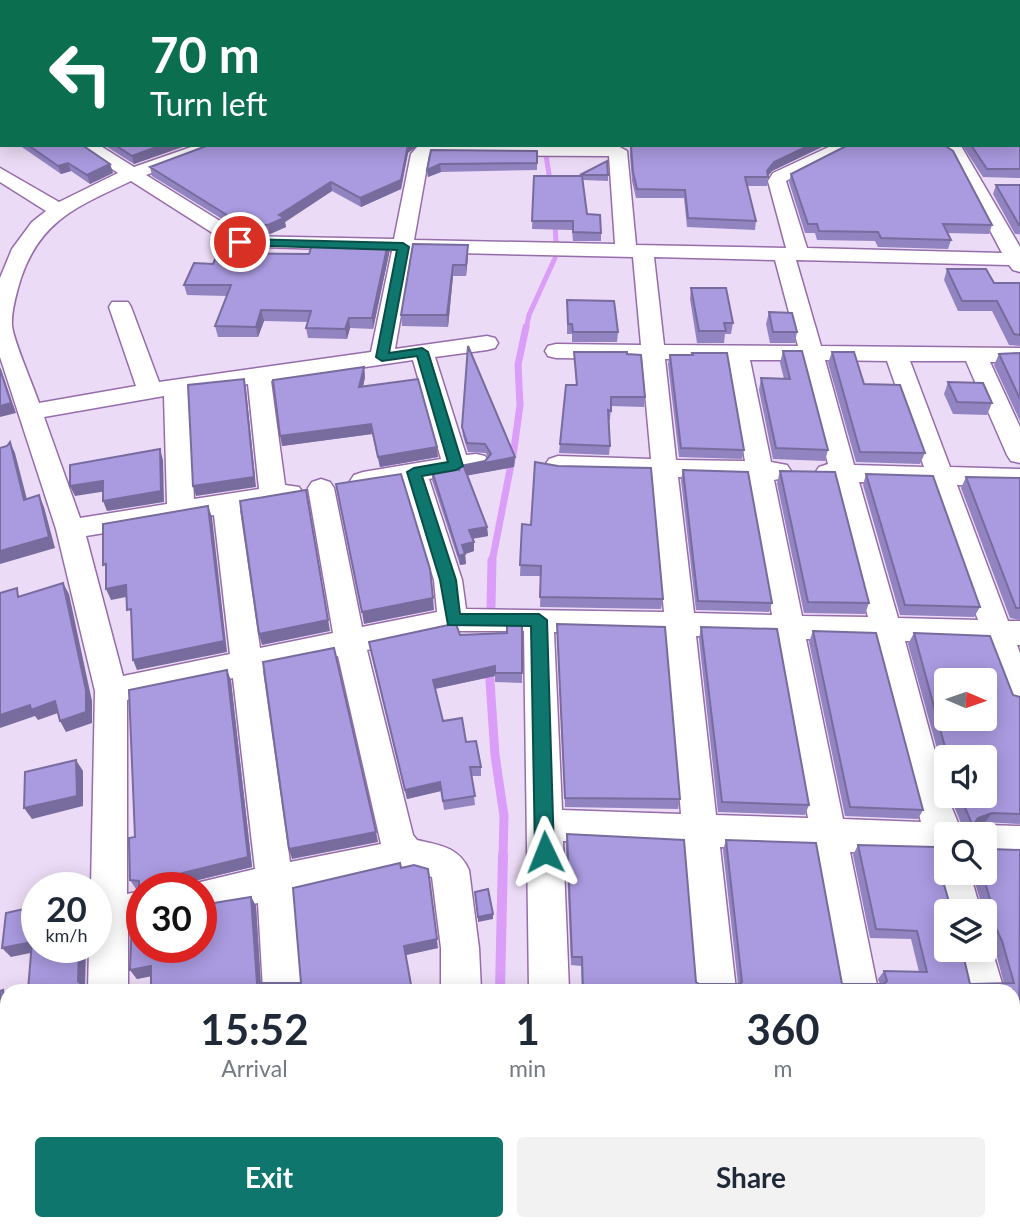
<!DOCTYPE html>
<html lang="en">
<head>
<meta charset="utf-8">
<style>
	:root { --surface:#fff; --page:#f2f2f3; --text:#1f2937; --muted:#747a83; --accent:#0f766e }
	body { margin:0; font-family:Lato,sans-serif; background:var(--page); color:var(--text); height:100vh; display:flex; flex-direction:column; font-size:26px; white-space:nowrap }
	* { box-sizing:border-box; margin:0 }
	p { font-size:23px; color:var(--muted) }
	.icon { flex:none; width:38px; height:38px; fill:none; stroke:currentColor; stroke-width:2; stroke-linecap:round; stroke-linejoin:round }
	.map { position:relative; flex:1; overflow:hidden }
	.sheet { position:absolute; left:0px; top:984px; width:1020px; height:247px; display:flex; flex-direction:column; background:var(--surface); border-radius:21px 21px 0 0; box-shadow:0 4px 18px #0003 }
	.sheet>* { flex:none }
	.banner { position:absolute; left:0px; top:0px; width:1020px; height:147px; box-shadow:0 4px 18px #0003; background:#0b6e4f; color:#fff; overflow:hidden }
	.needle { width:46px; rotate:92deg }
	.controls { position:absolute; left:934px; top:668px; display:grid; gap:14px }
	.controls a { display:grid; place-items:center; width:63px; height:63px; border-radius:7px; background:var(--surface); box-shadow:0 4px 18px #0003; font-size:35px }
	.speed { position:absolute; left:21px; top:872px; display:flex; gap:14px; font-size:35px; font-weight:700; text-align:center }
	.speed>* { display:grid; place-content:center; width:91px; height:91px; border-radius:50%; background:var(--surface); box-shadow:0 4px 18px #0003; line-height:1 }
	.speed small { font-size:18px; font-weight:400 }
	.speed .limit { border:10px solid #d22; background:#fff; color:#111 }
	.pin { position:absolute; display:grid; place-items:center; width:60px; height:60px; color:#fff; margin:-30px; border:4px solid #fff; border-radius:50%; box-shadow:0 2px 7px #0007 }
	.me { position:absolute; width:77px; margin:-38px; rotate:358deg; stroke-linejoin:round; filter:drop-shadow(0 0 5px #0008) }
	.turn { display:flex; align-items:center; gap:24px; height:147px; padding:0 35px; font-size:32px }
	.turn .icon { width:91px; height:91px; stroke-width:2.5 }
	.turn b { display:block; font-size:49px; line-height:60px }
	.eta { display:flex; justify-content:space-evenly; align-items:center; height:119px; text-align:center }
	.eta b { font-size:42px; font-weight:700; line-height:49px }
	.button { display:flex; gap:14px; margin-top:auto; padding:14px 35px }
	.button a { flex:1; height:80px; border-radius:7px; background:var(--accent); color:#fff; font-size:28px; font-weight:700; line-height:80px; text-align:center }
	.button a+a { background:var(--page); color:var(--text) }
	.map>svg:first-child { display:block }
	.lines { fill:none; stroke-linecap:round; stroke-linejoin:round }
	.stream-far3 { stroke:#da9df8; stroke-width:5 }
	.stream-far2 { stroke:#da9df8; stroke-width:7 }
	.stream-far1 { stroke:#da9df8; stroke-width:9 }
	.stream { stroke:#da9df8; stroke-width:10 }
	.minor-casing { stroke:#966daa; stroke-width:3 }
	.minor { fill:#fff; fill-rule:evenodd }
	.wall { fill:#9284c1; fill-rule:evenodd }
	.shaded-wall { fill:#776c9d }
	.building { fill:#aa9ae0; stroke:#776c9d; stroke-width:2; fill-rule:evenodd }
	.route { fill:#0f766e; stroke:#0a4d48; stroke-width:2 }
</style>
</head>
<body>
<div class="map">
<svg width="1020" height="1229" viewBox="0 0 1020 1229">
	<rect width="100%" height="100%" fill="#ecdbf6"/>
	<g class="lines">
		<path class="stream-far3" d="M546 155 551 187
			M555 221 556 244
			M526 329 529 315 555 258"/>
		<path class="stream-far2" d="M492 562 514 449 520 405 518 365 526 327"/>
		<path class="stream-far1" d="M491 607 492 560
			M489 667 495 755 504 816 503 856"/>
		<path class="stream" d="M500 990 503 855
			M531 1223 533 1229"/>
		<g class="minor-casing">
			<path id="minor" d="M610 0H628L609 2Z
				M77 145H99L134 167 197 145H224L221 149 146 175 244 236 394 239 411 154 418 146H618L627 151 636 245 786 248 768 181 773 173 833 145H857L786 181 807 248 1002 253 952 158 933 145 961 146 1020 247V272L1013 270 1009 265 796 260 821 346 1020 348V362H990L1020 427V463L1011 461 1007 455 966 361H910L950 467 1020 469V487L957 485 1008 621H1020V645H1017L1020 653V708L1009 704 986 644 905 641 947 796 963 835H947V873H970L981 912H947V920L934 873 937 866 930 854 850 852 878 990H838L814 850 720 847 736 990H696L684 846 563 841 569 990H529L524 631H453L367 650 413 835 417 840C439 845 459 847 469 870L479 948 481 990H441V948L432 877 405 869 388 875 294 895 303 990H263L258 903 201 914V887H187L188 885 255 869 233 678 127 700V894L142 891V927L128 930V990H88L89 947H96V887H91L95 691 56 529 0 357V278L12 249 32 222 46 211 0 182V168L59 202 118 173ZM429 155 609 156 615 244 414 240ZM131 181 233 246 392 251 371 352 159 382 131 307 128 302H112L109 307 136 386 39 403C33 385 14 342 12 326 11 311 17 291 21 278 41 219 79 206 131 181ZM412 252 633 257 641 345 556 344 548 346 545 351 548 356 556 358 642 359 651 459 558 456 549 459 545 465 549 471 558 474 652 476 664 612 466 609 462 580 429 479 485 468 489 462 485 456 476 454 466 455 435 357 487 350 495 348 498 343 495 338 487 336 395 349ZM654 257 775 260 798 346 664 345ZM665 359H727L745 461 676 460ZM413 360 441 459 363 472 354 475 350 481 354 487 363 490 404 483 434 580 437 612 362 627 334 488 330 482 321 479 312 482 308 488 333 633 260 648 240 510 299 499 303 493 299 487 285 485 271 381ZM750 360H801L828 464 819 467 815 473 819 479 833 482 868 617 802 616 774 480 787 477 791 471 787 465 771 462ZM825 360 887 361 924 467 854 465ZM248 384 259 489 194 499 188 393ZM164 396 167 504 80 518 44 417ZM678 477 748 479 772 615 694 613ZM859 482 930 484 978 620 898 618ZM214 515 230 654 123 676 86 536ZM554 632 666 635 681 814 562 810ZM696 636 776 638 808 818 716 815ZM806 639 874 641 921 822 843 819ZM338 656 381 844 290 862 263 671Z
				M985 825 1020 826V858L985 857V835H970L972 830Z
				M985 936 992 950 1004 990H964L954 950H985Z
				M1013 1124H1020V1168H1013Z
				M81 1223H127V1229H81Z
				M165 1223H225L222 1229H162Z
				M446 1223H492L494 1229H448Z
				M715 1223H761V1229H715Z"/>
		</g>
		<use href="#minor" class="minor"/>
	</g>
	<path class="wall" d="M0 0H609L608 2H2V37H0Z
		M622 0H1020V102L1018 105V2H622Z
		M1020 106V178L983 177 962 145H1018Z
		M19 145H82L110 164 113 173 90 184 71 171 61 174Z
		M104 145H188L134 164Z
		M634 145H826L772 171 768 176 767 186H747L756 221 755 230 687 227 684 198H636L632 181 630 155 631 147Z
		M431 150 537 163V170L441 172 428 177 427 170Z
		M408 153 401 189 361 207 332 191 285 222 286 227 270 234 245 233 152 176 150 167Z
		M791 174 992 225 989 234 948 233 951 240 948 249 878 247 875 241 817 240 815 233H805L789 182Z
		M580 175H608V181L583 180 587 214 601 233V241H573L572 230 532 229 534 176H580Z
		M996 185H1020V235L1019 234H1015L993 194Z
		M388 243 389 254 373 329 350 328 347 339 308 338 306 328 308 322 264 321 258 337H218L215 326 227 296 187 295 184 285 213 264 372 247Z
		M413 244 468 256 466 276H453L448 327 402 326 401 315Z
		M947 269 994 283H1020V346L1009 345 992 311H958L944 280Z
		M691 288 733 323 731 334H725L724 343H697L690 299Z
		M567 300 618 332 617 342H572V334H567Z
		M769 312 797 332 795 343H770L766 324Z
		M783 351 828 450 825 461 773 459 759 390 761 378 784 379 780 363Z
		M574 352 645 397 644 407 611 406 610 420H609L610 446 609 455 559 453 560 444 576 385Z
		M832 352 864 384 925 453 920 464 856 462 828 363Z
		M692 353 744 450 742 459 679 457 668 364 670 355H692Z
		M1020 353V421L994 365 999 354Z
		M364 367 365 377 363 386 438 457 380 467 372 434 282 446Z
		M948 382 992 403 987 415 953 414 944 394Z
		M462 427 515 457 514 467 468 475 487 527 488 536 472 539 474 551 465 554 466 564 460 565 432 480V471H459L485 461 488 458 486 453 468 452 463 436Z
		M683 470 772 603 769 612 696 610 681 480Z
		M780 471 869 603 865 614 804 613 777 483Z
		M866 474 980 607 974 617 900 615 863 485Z
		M966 477 1020 478V620L1010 618 961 488Z
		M522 524 663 599 661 609 540 607 541 576H520Z
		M522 624V683L495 682V676L435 689 443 721 466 742 481 767V776H472L475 805 444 810 441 791 407 799 369 642 460 635 507 633Z
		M557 624 680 799 678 809 565 807 557 635Z
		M701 627 809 805 805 815 718 812 699 639Z
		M813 631 923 810 918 819 845 816 809 642Z
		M914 633 990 636 1013 695 1020 697V824L985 822 975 826 977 828H989L990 849 1020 850 1019 1123 1013 1127V990H582L581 966 571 965 566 844 567 834 684 840 696 982 699 984H738L723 850 726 840 816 843 842 984H880L878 979 884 971 919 972 911 939 870 938 853 855 858 845 935 847 940 857 938 864 952 912 956 906H982L972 873H985V835H952L956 828H963L950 796H985V758H947V785L908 644ZM947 681H985V719H947ZM947 912H985V944L990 939 995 949 1004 984H970L962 950H947Z
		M227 670 231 681 252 867 194 881 142 947 251 897 256 906 261 983H301L401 868 438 948 406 955 412 990H151V976L137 979 130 970 139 918V890L136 889 130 880 135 837Z
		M659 1223H714L712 1225Z
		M762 1223H884L886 1227 926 1226 925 1223H1013L1020 1229H745L747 1227H763Z"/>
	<path class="shaded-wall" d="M597 0H609L608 2H593Z
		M162 145H188L134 164 132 156Z
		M408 145H419L408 153 401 189 361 207 360 198Z
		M810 145H826L772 171 767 177V171L774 162Z
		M68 163 71 171 61 174 58 166Z
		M110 164 113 173 90 184 87 175Z
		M440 164 441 172 428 177 427 170Z
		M331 182 332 191 285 222 286 227 270 234 268 225 279 215Z
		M388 243 389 254 373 329 372 318Z
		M468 245V256L466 276V265Z
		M453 265V276L448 327 447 315Z
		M261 310 264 321 258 337 256 327Z
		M349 318 350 328 347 339 345 329Z
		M0 367 16 413 0 417Z
		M364 367 365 377 361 397 359 387Z
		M244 379 246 389 256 487 196 496 193 486Z
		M371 424 372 434 282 446 280 436Z
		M10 442 15 453 30 511 24 500Z
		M437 447 438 457 380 467 378 457Z
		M160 449 163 460 164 502 107 511 103 501Z
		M515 457 514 467 465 476 464 467Z
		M103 481 107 491 75 496 70 486Z
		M306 490 330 631 262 645 259 634Z
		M39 495 44 507 55 548 0 564V551Z
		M208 506 212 517 227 652 137 670 133 660Z
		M487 527 488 536 470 539 469 530Z
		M474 542V551L462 555V545Z
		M465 554 466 564 460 565 459 556Z
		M63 583 69 594 92 701V723L66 732 60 721Z
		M126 585 131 596 111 600 106 589Z
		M433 598 434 610 364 624 362 612Z
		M495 666V676L434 689 433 680Z
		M227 670 231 681 252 867 194 881 197 887H194L179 878Z
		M55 701 61 712 38 720 35 716 0 728V715L30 705Z
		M76 760 83 771V806L32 819 24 808Z
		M440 782 441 791 407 799 405 790Z
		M992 813 985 822 971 828 978 818Z
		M376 832 378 842 292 859 289 849Z
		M428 869 438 948 406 955 404 946Z
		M251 897 256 906 261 990 257 983Z
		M493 914V919L478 922V917Z
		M32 942 40 951 11 957 2 948Z
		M79 947H85L86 949 85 988 87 990H60L78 981Z
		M151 966 157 975 137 979 130 970Z
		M3 990 7 995V1036L6 1050 0 1051V1015Z
		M7 1170V1179H4L0 1177V1172Z
		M0 1195 2 1196 0 1220Z"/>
	<path class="building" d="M0 0H247L250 2H2V37L1 29H0Z
		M464 0H597L593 2H458Z
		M634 0H1020V25H1018V2H639Z
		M1018 28 1020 35V64H1018Z
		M2 40V127L0 126V90L1 91 2 79 0 78V41Z
		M1018 66 1020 73V97L1018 105Z
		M1018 106H1020V169H987L971 145H1018Z
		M28 145H82L110 164 87 175 68 163 58 166Z
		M115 145H162L132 156Z
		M209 145H408L401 180 360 198 331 182 279 215 284 218 268 225H243L150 167Z
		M634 145H810L774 162 767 171 768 177H745L756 221 688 218 685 190 637 189 633 172 631 147Z
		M848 145H944L953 151 992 225 943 224 951 240 881 238 878 232 819 231 817 224H808L791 174Z
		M431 150 537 151V163L440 164 427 170Z
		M607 161 608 175H580Z
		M534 176H582L587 214 600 215 601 233 573 232V221H532Z
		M996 185H1020V225H1019Z
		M373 243H388L372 318H349L345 329 306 328 311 311 261 310 256 327 215 326 231 285H184L194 263 213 264 218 253 309 254 312 245 372 247Z
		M413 244 468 245 466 265H453L447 315H401Z
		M947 269H986L994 283H1020V335L1014 334 997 301H962Z
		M691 288H726L733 323H724L726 331H699Z
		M567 300 614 301 618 332H573L572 324H568Z
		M769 312 792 313 797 332H773Z
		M468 346 515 457 464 467 487 527 469 530 474 542 462 545 465 554 459 556 432 471 458 466 459 471 460 466 485 461 491 454 485 444 467 443 462 427Z
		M783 351H802L828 450 776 448 761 378 790 379Z
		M574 352H627V354L641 355 645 397H611V411L608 410 610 446 560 444 566 385H577Z
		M832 352H854L864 384 900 385 925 453 860 452Z
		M692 353H727L744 450 681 448 670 355H693Z
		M1020 353V399L999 354Z
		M364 367 359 387 418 379 437 447 378 457 371 424 280 436 273 380Z
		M0 369 11 403 0 406Z
		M244 379 254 477 193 486 188 385Z
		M948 382 983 383 992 403 957 402Z
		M10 442 24 500 39 495 49 537 0 551V448L7 446Z
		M160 449 161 491 103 501V481L70 486V465Z
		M535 462 558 466 651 468 663 599 540 597 541 566 520 565 522 524 531 525Z
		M683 470 748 472 772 603 698 601Z
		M780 471 835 472 869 603 808 602Z
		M401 474 430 569 433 598 362 612 336 484Z
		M866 474 933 476 980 607 905 605Z
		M966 477 1020 478V608H1016Z
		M306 490 328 620 259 634 240 501Z
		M208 506 224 641 133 660 131 609 127 610 126 585 106 589V564L103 565V524Z
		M63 583 86 690V712L60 721 55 701 31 710 30 705 0 715V593L17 588 18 597Z
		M453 624H456L460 635 507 633V624H522V673H495V666L433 680 443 721 462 718 466 742 476 741 481 767H470L475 796 443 801 440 782 405 790 369 642Z
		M557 624 665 627 680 799 565 798Z
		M701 627 777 629 809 805 722 802Z
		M813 631 876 633 923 810 850 807Z
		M914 633 990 636 1013 695 1020 697V814L992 813 978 818 974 824 977 828H989L990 849 1020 850 1019 1123H1013V990H583L582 957H572L567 834 684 840 696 982 699 984H740L742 982 726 840 816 843 842 984H884L887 981 884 971 927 972 917 931 876 929 858 845 935 847 940 857 938 864 952 912H947V950H962L970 984 1014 983 1002 941 995 926 990 927V939H985V912H956V906H988L991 902 982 873H985V835H956V828H970L972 824 960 796H985V758H948ZM947 681H985V719H947Z
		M334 648 376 832 289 849 263 662Z
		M227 670 248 857 182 873 179 878 193 880 194 887H142V947H201V905L251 897 257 983H301L293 888 400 863 401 868 414 865 428 869 437 939 404 946 412 990H151V966L130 970 132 921 139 918V881L130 880 129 838 135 837 129 690Z
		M76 760 77 796 24 808 25 772Z
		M488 889 493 914 478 917 475 892Z
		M37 906V947H79L78 981 83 986 60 990H28L32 942 2 948 6 913Z
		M3 990 0 1015V991Z
		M7 1114V1170L0 1172V1116Z
		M1013 1162 1020 1163V1229H747V1227H766L768 1223H884L886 1227 935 1226 934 1223H1013Z
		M322 1223H444L445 1226H458V1229H255L270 1225 319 1226Z
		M555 1223H595L597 1226 590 1229H558Z"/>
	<path class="route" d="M240 239 403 243 409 247 389 353 422 348 428 352 463 466 456 470 422 476 456 580 460 614H539L547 620 554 852 551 858 545 861 538 858 535 852 531 626 448 625 440 580 407 472 414 468 448 462 417 356 382 361 376 357 397 250 236 245V240Z"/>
</svg>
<div class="controls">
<a><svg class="needle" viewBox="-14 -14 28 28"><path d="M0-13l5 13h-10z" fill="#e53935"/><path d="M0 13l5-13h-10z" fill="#747a83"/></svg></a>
<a><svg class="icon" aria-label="sound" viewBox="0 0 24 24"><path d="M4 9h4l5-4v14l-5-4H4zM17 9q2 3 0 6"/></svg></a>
<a><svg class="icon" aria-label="search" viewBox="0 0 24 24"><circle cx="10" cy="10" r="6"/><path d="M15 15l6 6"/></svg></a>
<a><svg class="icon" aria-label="layers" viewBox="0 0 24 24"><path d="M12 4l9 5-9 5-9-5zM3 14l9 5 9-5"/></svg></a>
</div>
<div class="speed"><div>20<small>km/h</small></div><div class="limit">30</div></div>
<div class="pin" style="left:240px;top:242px;background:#d93025"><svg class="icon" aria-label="arrive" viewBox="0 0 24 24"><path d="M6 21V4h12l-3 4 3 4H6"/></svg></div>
<svg class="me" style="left:545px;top:852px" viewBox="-20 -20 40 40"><path d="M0-17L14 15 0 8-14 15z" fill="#0f766e" stroke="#fff" stroke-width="4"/></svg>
<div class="banner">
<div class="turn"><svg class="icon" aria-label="left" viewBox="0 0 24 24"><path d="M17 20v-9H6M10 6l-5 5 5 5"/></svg><div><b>70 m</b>Turn left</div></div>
</div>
<section class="sheet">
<div class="eta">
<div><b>15:52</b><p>Arrival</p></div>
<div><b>1</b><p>min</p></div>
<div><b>360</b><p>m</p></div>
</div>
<div class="button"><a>Exit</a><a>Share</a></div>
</section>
</div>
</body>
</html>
